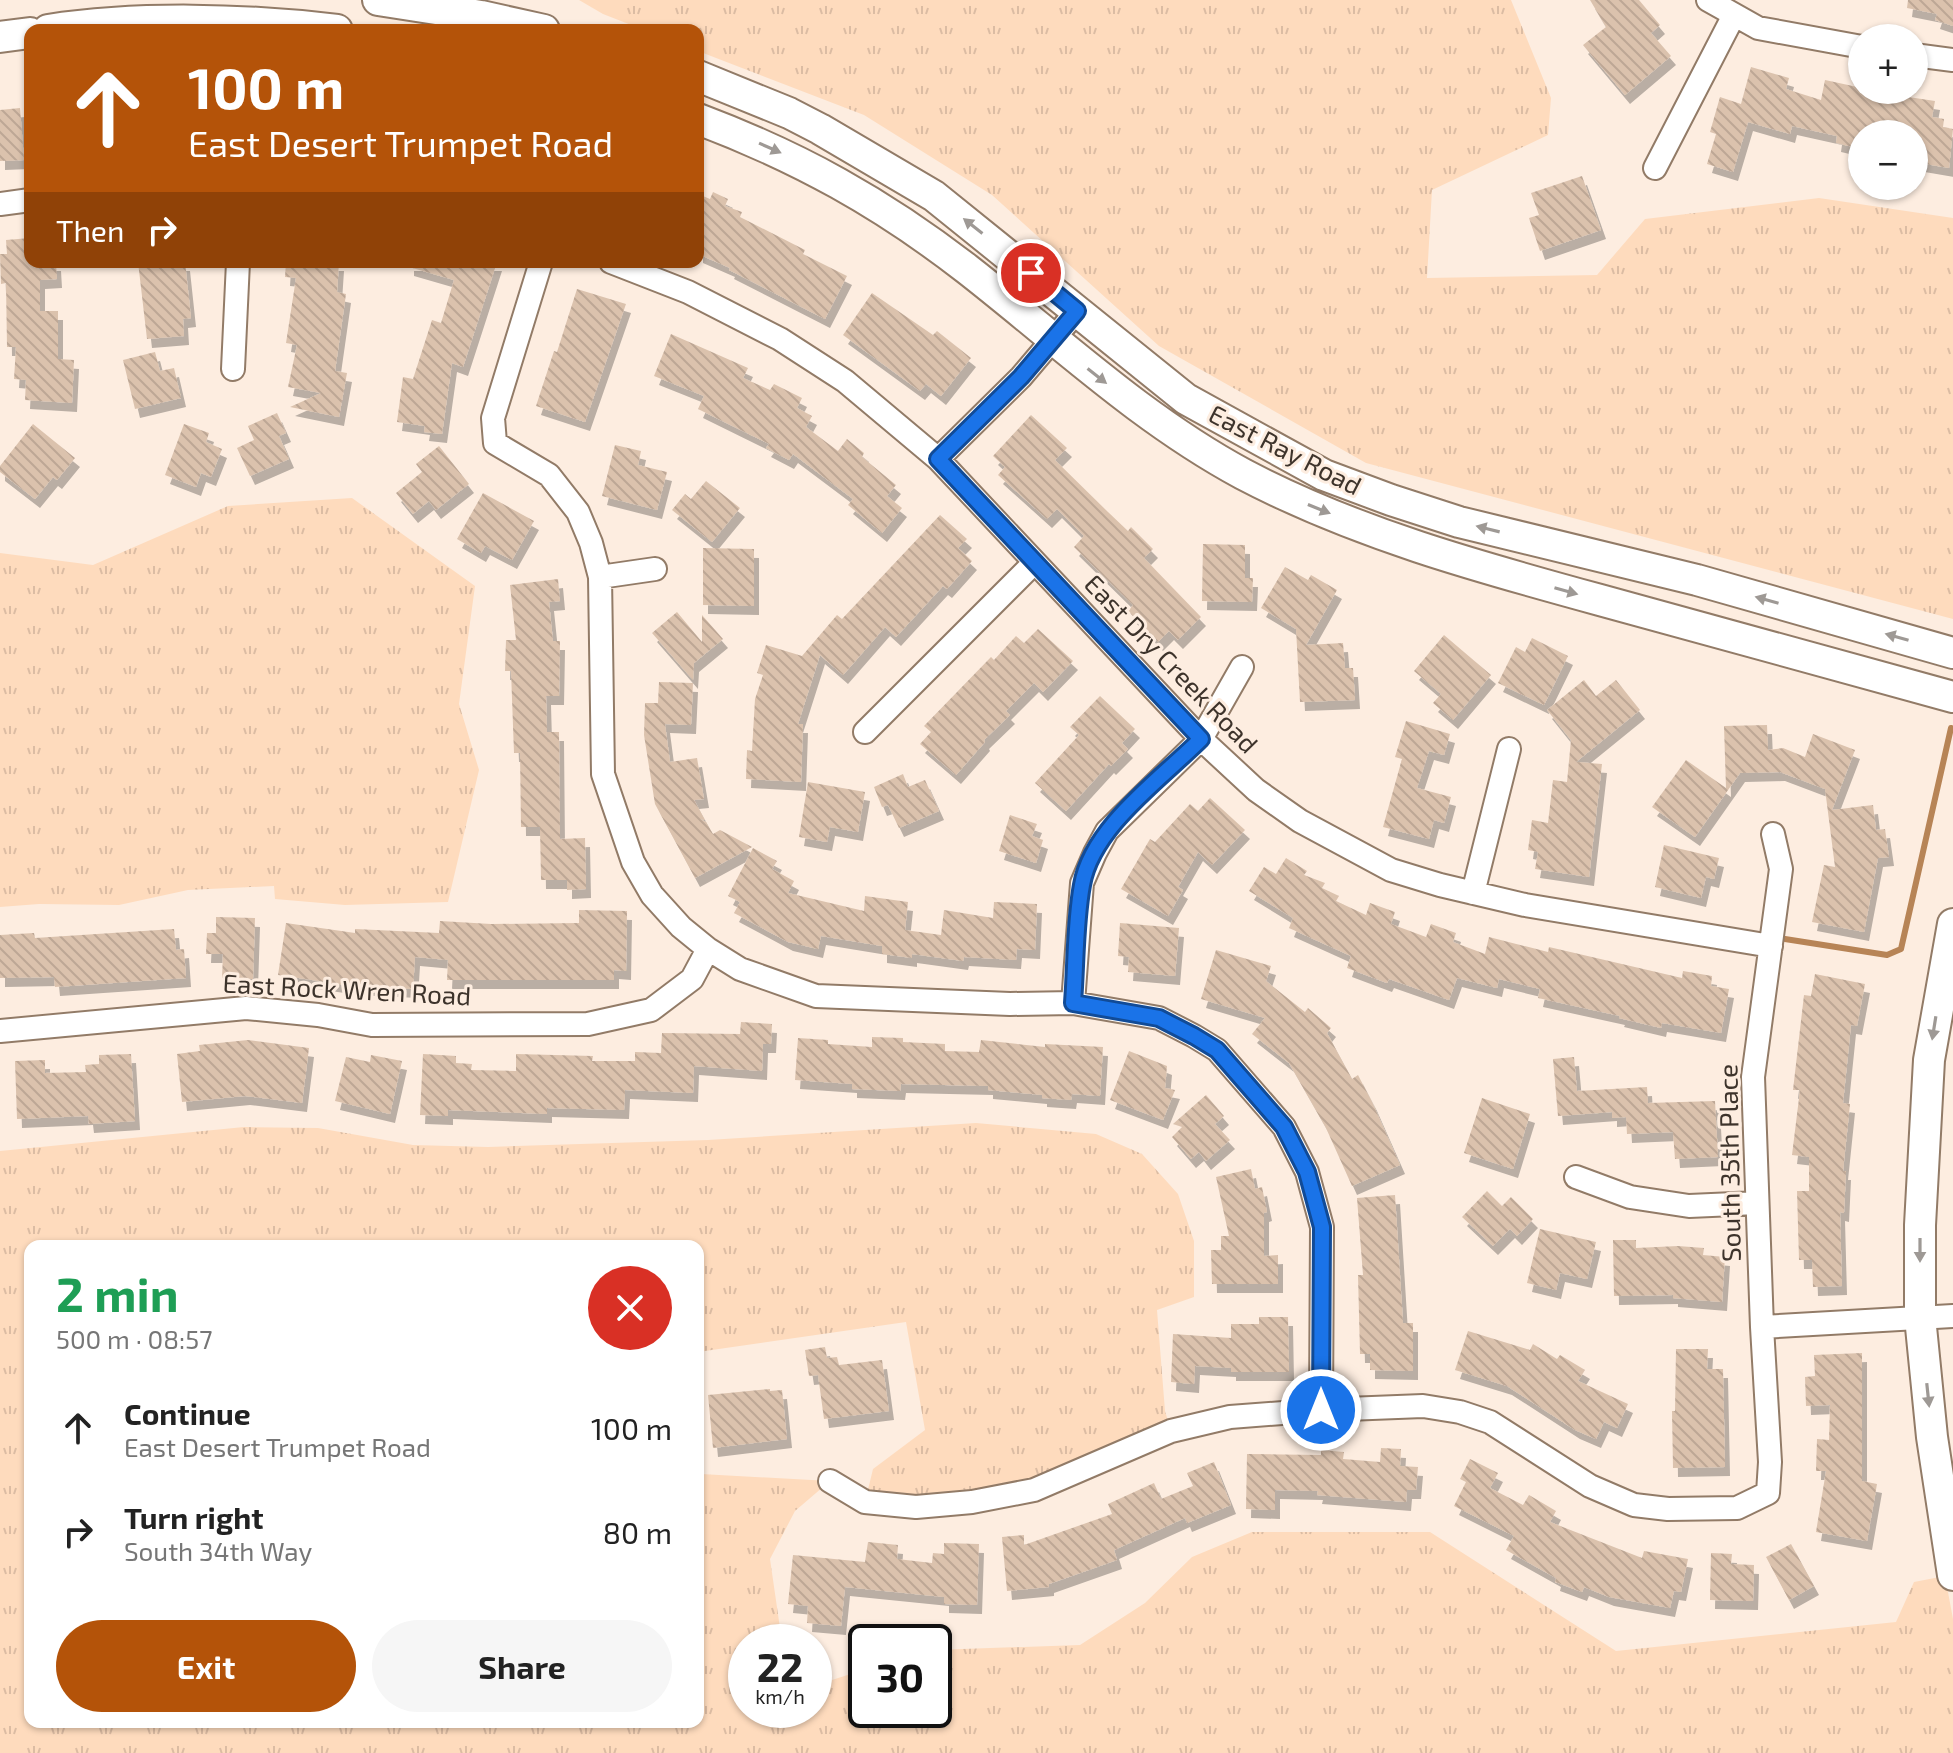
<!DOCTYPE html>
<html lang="en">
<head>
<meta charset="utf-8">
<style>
	:root { --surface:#fff; --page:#f6f6f6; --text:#222; --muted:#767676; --accent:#b45309 }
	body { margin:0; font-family:"Exo 2",sans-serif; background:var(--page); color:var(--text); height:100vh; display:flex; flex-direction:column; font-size:30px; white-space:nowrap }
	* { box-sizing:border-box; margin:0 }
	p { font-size:26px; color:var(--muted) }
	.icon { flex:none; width:44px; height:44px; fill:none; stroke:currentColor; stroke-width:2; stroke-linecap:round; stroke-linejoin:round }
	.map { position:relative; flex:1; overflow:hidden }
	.drawer { position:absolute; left:24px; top:1240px; width:680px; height:488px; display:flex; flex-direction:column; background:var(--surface); border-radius:16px; box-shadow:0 2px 6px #0004 }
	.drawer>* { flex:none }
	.hud { position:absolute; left:24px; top:24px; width:680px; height:244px; border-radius:16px; box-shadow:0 2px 6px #0004; background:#b45309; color:#fff; overflow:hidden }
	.fabs { position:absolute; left:1848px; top:24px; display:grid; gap:16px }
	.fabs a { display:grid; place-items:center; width:80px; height:80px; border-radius:50%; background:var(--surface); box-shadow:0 2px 6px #0004; font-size:40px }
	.speed { position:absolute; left:728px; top:1624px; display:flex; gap:16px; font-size:40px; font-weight:700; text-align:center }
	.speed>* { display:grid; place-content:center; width:104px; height:104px; border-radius:50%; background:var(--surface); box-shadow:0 2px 6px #0004; line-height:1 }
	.speed small { font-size:20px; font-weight:400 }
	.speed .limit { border:4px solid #111; border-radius:12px; background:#fff; color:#111 }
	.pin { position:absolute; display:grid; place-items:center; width:68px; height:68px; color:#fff; margin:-34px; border:4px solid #fff; border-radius:50%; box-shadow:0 2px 8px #0007 }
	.me { position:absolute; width:88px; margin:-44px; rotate:0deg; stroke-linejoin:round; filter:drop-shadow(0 0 6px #0008) }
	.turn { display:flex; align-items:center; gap:28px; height:168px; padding:0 32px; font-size:36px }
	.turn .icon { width:104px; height:104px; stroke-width:2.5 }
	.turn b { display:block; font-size:56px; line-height:68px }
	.then { display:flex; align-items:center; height:76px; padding:0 32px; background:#0003; gap:16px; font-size:30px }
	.round { display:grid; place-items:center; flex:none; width:84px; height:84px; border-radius:42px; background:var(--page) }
	.head { display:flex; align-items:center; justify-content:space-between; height:136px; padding:0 32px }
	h1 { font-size:48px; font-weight:700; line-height:60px; color:#1e9e55 }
	.button { display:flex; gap:16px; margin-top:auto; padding:16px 32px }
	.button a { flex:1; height:92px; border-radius:48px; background:var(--accent); color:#fff; font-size:32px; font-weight:700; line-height:92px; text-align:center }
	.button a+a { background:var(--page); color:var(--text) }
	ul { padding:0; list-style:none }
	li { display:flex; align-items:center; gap:24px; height:104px; padding:0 32px }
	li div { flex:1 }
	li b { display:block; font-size:30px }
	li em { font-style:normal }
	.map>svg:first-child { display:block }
	.grass { fill:url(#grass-tufts) }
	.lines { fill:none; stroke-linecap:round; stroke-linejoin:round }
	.stream { stroke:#b78456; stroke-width:6 }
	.building { fill:url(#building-back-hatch); filter:url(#shadow) }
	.street-casing { stroke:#927b67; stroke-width:26 }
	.secondary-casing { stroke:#927b67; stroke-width:34 }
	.street { stroke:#fff; stroke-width:22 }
	.secondary { stroke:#fff; stroke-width:30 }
	.oneway { fill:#9e9995 }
	.route-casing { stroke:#114b97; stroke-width:20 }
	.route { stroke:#1a73e8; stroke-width:14 }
	.labels { text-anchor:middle; stroke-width:6; stroke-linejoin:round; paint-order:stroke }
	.street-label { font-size:26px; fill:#3d332b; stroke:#fdede0 }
</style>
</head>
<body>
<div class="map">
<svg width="1953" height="1753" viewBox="0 0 1953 1753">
	<defs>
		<pattern id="grass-tufts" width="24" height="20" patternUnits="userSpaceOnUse" patternTransform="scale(2)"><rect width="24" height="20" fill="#fedbbd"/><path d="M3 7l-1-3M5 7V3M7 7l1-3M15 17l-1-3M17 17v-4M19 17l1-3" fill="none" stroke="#dbbca3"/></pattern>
		<pattern id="building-back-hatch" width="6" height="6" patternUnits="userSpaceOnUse" patternTransform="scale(2)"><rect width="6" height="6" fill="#dbc2ad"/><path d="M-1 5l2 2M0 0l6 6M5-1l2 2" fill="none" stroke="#bda795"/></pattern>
		<filter id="shadow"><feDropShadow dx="5" dy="9" stdDeviation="0" flood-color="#0004"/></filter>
	</defs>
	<rect width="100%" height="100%" fill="#fdede0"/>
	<path class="grass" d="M579 0H1511L1551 98 1548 135 1432 190 1427 278 1597 275 1645 219 1819 198 1953 218V619L1366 463 1159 346 992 195 864 115 698 51V30H644L603 14Z
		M352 498 475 586 459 704 479 770 448 902 345 905 275 899 274 886 188 890 119 905 39 904 0 907V553L93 565 228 506Z
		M976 1123 1096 1134 1142 1154 1178 1194 1194 1241V1297L1157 1310 1165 1411 1171 1431 1034 1490 865 1502 873 1469 925 1430 906 1322 698 1352V1246H30V1722H698V1454L701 1474 830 1481 795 1511 770 1559 782 1642H746V1710H814V1667L832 1680 866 1669V1710H934V1650L1080 1645 1145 1603 1192 1557 1252 1532H1430L1616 1651 1896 1622 1914 1582 1945 1576 1953 1619V1753H0V1151L244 1127 318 1128 413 1145 488 1147 708 1140Z"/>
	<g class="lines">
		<path class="stream" d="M1785 939 1887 955 1901 949 1951 728"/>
	</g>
	<path class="building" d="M1590 0H1639L1660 25 1651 33 1671 56 1625 95 1583 45 1606 27Z
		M1908 0H1953V26L1935 20 1937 14 1907 8Z
		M1751 67 1789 78 1786 89 1821 100 1825 80 1862 88V90L1935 101 1932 117 1944 119 1943 127 1953 129 1949 168 1914 162V134H1862V149L1836 143 1837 136 1792 126 1790 134 1748 122 1733 172 1707 164 1716 134 1710 132 1720 97 1741 104Z
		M20 108 24 160 0 161V110Z
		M1582 176 1601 230 1540 251 1529 218 1539 215 1531 193Z
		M713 192 728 199 725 206 742 212 740 217 805 250 803 254 847 276 825 319 729 270 730 268 698 254V194L710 199Z
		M30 238V262H56L57 279 40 280V311H58V359L74 360 72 403 25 400 26 380 14 379 16 347H7L6 283 1 284 0 254H7L6 240Z
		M138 262H185L191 318 183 319 184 336 147 339Z
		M286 262H339L337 292 346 294 335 371 347 373 339 417 290 407 321 393 288 387 297 345 286 343 296 278 285 277Z
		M409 262H497L463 367 452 363 442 434 424 432 425 426 397 422 403 377 413 379 432 320 441 323 454 280 409 267Z
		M577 289 626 304 585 422 536 406 554 351 557 352Z
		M872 293 933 335 937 331 971 358 941 396 926 384 920 391 843 335Z
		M671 334 748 368 743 378 770 390 774 384 802 398 797 408 812 416 806 427 838 451 847 439 864 453 862 457 896 485 887 496 902 508 882 533 848 505 853 499 793 454 789 460 766 448 769 444 698 409 704 396 654 376Z
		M155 352 160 371 174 368 181 398 135 409 123 360Z
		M277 413 286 433 279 436 289 459 250 476 237 448 254 440 248 426Z
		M1031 415 1067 448 1055 460 1108 512 1128 531 1131 527 1153 549 1144 558 1201 617 1178 640 1169 631 1158 642 1128 611 1133 605 1074 547 1084 536 1057 509 1047 519 998 475 1005 467 993 456Z
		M33 424 75 458 57 480 53 477 35 499 0 472V466Z
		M184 424 209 433 206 442 222 449 211 477 201 473 196 487 165 475Z
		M615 445 641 451 638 465 667 472 657 510 602 496Z
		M439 446 469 484 436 510 429 501 413 514 396 493 422 472 416 464Z
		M706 481 740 508 712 542 672 510 685 494 691 499Z
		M483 493 534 521 512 560 485 546 481 553 457 539Z
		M940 515 967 539 958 548 972 561 947 589 943 586 896 637 885 627 843 675 820 655 798 724H803L801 782 746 779 747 750 752 751 755 699 763 675 757 673 766 645 802 656 837 615 842 619Z
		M1203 544 1245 545V578H1253L1252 602 1202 601Z
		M703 548 754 549V606L703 605Z
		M1285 567 1308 580 1311 575 1337 590 1306 645 1343 643 1345 668H1353L1355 700 1300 702 1296 629 1261 608Z
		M558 579 560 601 549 602 553 641H560L559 696H546L547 732H559L560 839 585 838 586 889 567 890V880H541L540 827H521L520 753H514L511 671H505L506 640H516L510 585Z
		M677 612 702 642V615L723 639 694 663 693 680 652 633Z
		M1038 629 1073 661 1043 692 1034 683 1006 711 1010 715 984 740 985 742 956 775 920 744 931 732 924 726 991 657 994 660 1016 636 1024 643Z
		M1444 635 1491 675 1453 720 1433 703 1441 694 1414 671Z
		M1532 638 1568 656 1544 705 1498 683 1516 647 1525 652Z
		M1584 680 1596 696 1616 680 1640 710 1576 762 1602 764 1589 877 1535 869 1538 852 1528 850 1532 820 1548 823 1553 780 1567 782 1571 740 1547 710Z
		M659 682 693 683 691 725 665 724 670 762 697 758 704 799 694 800 705 820 700 819 706 822 713 834 720 830 752 847 695 878 655 804 644 735 645 703H658Z
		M1100 696 1135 729 1122 743 1128 749 1111 766 1109 764 1066 811 1035 783 1079 735 1070 727Z
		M1406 721 1450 734 1444 755 1429 751 1417 788 1451 797 1444 823 1434 820 1429 839 1383 827 1402 759 1395 757Z
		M1767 725 1768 750 1783 748 1805 757 1813 734 1855 750 1832 810 1873 805 1876 830 1885 829 1889 857 1878 858 1864 932 1812 922 1824 865 1835 867 1825 789 1780 772 1740 773 1695 837 1652 807 1686 760 1726 788 1724 726Z
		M903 774 908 787 925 780 939 811 899 828 888 805 882 807 874 787Z
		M808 782 865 792 858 832 830 827 827 842 799 837Z
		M1210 798 1245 830 1212 865 1198 852 1178 887 1183 890 1168 916 1121 889 1150 839 1155 842 1190 804 1198 811Z
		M1010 815 1037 824 1032 836 1043 840 1036 863 999 851Z
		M1664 845 1719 858 1714 879 1706 877 1701 898 1655 887Z
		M753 848 777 861 772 869 794 881 788 893 864 911 865 896 908 902 905 930 941 935 944 910 993 918 994 902 1037 904 1035 950 1017 949 1016 960 964 957 963 961 912 954V958L882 954V946L821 936 818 949 788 942 734 913 740 902 728 896Z
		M1286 858 1307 871 1304 875 1325 883 1322 888 1339 896 1336 901 1366 915 1370 903 1395 912 1391 924 1426 937 1431 924 1456 933 1453 942 1485 954 1489 937 1548 952 1549 947 1682 978 1683 971 1712 976 1711 986 1729 989 1721 1033 1662 1023 1661 1028 1619 1018 1620 1016 1538 998 1540 989 1499 979 1497 988 1457 978 1449 1000 1389 979 1387 983 1347 968 1351 956 1289 928 1293 918 1249 891 1264 867 1276 874Z
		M579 910 627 911 626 971 614 970V980H447L448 960 415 957 413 989 353 986 278 975 286 923 355 933V929L439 933 440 921 491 924 579 923Z
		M216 917 255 918 253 979 222 978 223 954H206L207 933H216Z
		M1120 923 1179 928 1175 976 1128 972 1129 957 1118 956Z
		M174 929 176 950 184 949 186 978 55 987 54 977 0 978V935L34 933 35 938Z
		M1216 950 1271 966 1266 981 1305 1012 1308 1008 1331 1028 1327 1033 1352 1079 1358 1075 1372 1102 1400 1165 1352 1186 1326 1128 1289 1063 1252 1034 1265 1018 1201 999Z
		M1815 974 1865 984 1857 1026 1851 1025 1843 1103 1850 1104 1843 1171H1846L1844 1213 1840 1212 1842 1286 1813 1287 1812 1260H1799L1797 1191H1809V1157L1792 1155 1800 1090H1793L1804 995 1811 996Z
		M741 1022 772 1024 771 1044H763L762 1071 694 1066 693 1093 625 1090 624 1110 547 1108V1114L448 1110V1116L420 1115 423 1054 456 1056V1063L472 1064 471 1070 516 1071V1054L593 1056 592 1061H635V1052L661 1053 662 1033 740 1034Z
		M872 1037 903 1038V1042L945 1044V1051L979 1052 981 1040 1045 1047V1044L1103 1047 1100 1096 1072 1094 1071 1100 1042 1098V1095L988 1090V1086L901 1084 900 1091 852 1089V1084L795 1080 798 1038 828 1040V1044L872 1047Z
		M248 1040 309 1048 302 1103 245 1096 182 1102 177 1054 200 1051 199 1045Z
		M1129 1051 1167 1066 1165 1088 1175 1090 1163 1120 1110 1100Z
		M131 1054 135 1121 89 1124 88 1116 17 1119 15 1061 45 1060V1073L86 1072 85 1065 99 1064V1055Z
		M371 1055 402 1061 390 1114 335 1101 346 1057 370 1062Z
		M1574 1057 1577 1091 1647 1087 1648 1103 1715 1101 1718 1157 1675 1159 1673 1132 1627 1134 1626 1117 1612 1118V1112L1558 1116 1553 1059Z
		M1206 1095 1224 1116 1215 1124 1230 1140 1206 1161 1199 1152 1191 1159 1172 1137 1182 1127 1173 1124Z
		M1482 1098 1530 1114 1513 1169 1464 1153Z
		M1251 1169 1255 1189 1262 1187 1267 1212 1264 1213V1256L1278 1255V1284H1212L1211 1250H1221V1236H1229L1216 1177Z
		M1487 1191 1502 1206 1511 1197 1533 1219 1517 1236 1510 1229 1493 1246 1462 1217Z
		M1395 1195 1403 1323H1413V1371L1370 1370V1354H1360L1358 1275H1363L1357 1198Z
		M1540 1229 1596 1242 1587 1279 1560 1273 1556 1290 1527 1283Z
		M1613 1240H1636V1248L1678 1246 1704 1248 1703 1255 1725 1257 1722 1302 1673 1298V1295L1614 1296Z
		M1259 1317H1288L1289 1372H1231V1368L1195 1366 1194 1384 1171 1382 1173 1334 1231 1338V1324H1259Z
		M1468 1331 1530 1350 1533 1344 1557 1359 1560 1355 1585 1370 1578 1381 1628 1404 1617 1428 1604 1422 1596 1439 1575 1430 1507 1386 1455 1370Z
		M825 1347 827 1358 837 1357 839 1365 882 1360 889 1411 824 1419 818 1375 809 1376 805 1350Z
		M1676 1349H1708L1707 1369H1723L1725 1467 1673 1468 1672 1411H1675Z
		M1862 1353V1481L1877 1484 1867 1541 1816 1532 1826 1471H1816L1817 1439 1829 1440 1830 1405 1806 1406 1805 1377 1815 1376 1814 1355Z
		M770 1389V1391L782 1390 787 1439 713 1448 708 1395Z
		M1381 1448 1401 1449 1400 1466 1418 1467 1416 1490H1407L1406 1502 1317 1495 1318 1491 1275 1490V1510L1246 1509 1247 1454 1321 1455V1450L1344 1452 1343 1459 1380 1462Z
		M1470 1459 1498 1473 1490 1488 1523 1505 1529 1495 1556 1511 1550 1522 1642 1558 1644 1551 1688 1559 1681 1592 1674 1591 1670 1608 1609 1597 1584 1587 1582 1592 1555 1582 1556 1578 1506 1550 1514 1536 1454 1506 1466 1482 1460 1479Z
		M1214 1462 1231 1505 1187 1523 1185 1518 1114 1550 1117 1560 1049 1584V1587L1007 1591 1002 1537 1024 1535V1545L1112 1514 1108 1504 1154 1483 1161 1499 1193 1486 1187 1473Z
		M868 1542 898 1545 897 1559 932 1563 933 1553 944 1554V1543L979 1544 977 1605 944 1604V1597L845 1587 841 1626 807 1623 808 1606 788 1604 793 1555 865 1562Z
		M1791 1544 1814 1586 1789 1600 1766 1557Z
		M1711 1553 1732 1554 1731 1564 1754 1565 1753 1601 1710 1600Z"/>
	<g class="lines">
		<g class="street-casing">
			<path id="street" d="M1708 0 1758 28 1862 47
				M1914 55 1953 60
				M1655 168 1734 15
				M0 204 30 200
				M541 262 493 418 495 443 549 475 578 512 591 543 600 577 603 774 633 862 652 895 681 927 708 949 740 969 816 996 1010 1004 1073 1003 1159 1018 1194 1036 1217 1050 1284 1127 1307 1172 1322 1227 1321 1410
				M611 262 688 292 780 339 845 381 938 459 1201 739 1256 790 1300 821 1391 870 1440 885 1525 905 1771 946
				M233 369 238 262
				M938 459 1021 377 1077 311
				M600 577 655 569
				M865 732 1034 563
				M1473 893 1509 749
				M1073 1003 1082 883 1095 853 1107 831 1201 739 1242 667
				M0 1031 246 1008 318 1015 372 1025 588 1024 651 1010 692 979 708 949
				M1576 1177 1630 1197 1689 1206 1757 1203
				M1762 1327 1953 1316
				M830 1481 865 1502 916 1507 972 1502 1034 1490 1171 1431 1230 1417 1321 1410 1423 1406 1460 1412 1490 1422 1590 1486 1634 1505 1668 1509 1737 1508 1768 1493 1770 1462 1762 1327 1753 1077 1781 869 1773 834"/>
		</g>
		<g class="secondary-casing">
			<path id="secondary" d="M378 0 481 16 544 30
				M48 30C139 16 246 19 337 30
				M0 37 30 33
				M698 76 789 113 820 129 934 196 1186 399 1324 475 1391 500 1459 522 1697 580 1953 653
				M698 119C799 157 882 203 967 269 1058 340 1141 419 1243 474 1355 533 1479 567 1600 600 1718 633 1836 665 1953 697
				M1953 924 1929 1060 1920 1225V1317L1932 1437 1953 1575"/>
		</g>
		<use href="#street" class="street"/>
		<use href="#secondary" class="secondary"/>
	</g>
	<defs><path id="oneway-solid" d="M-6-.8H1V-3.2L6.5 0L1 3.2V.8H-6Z" transform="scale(2)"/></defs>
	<g class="oneway">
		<use href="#oneway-solid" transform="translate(770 148) rotate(24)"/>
		<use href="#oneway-solid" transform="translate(973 226) rotate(-142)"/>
		<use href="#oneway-solid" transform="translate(1097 376) rotate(38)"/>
		<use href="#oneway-solid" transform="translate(1319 509) rotate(22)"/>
		<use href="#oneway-solid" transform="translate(1488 529) rotate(-166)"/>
		<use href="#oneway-solid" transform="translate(1566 591) rotate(16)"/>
		<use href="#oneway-solid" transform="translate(1767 600) rotate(-164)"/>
		<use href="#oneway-solid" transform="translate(1897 637) rotate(-164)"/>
		<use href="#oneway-solid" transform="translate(1934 1028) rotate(99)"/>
		<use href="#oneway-solid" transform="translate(1920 1250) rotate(90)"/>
		<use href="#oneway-solid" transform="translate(1928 1395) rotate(84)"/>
	</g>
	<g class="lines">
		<g class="route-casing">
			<path id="route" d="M1031 273 1077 311 1021 377 938 459 1201 739C1161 779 1092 827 1082 885 1075 923 1076 964 1073 1003L1159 1018 1194 1036 1217 1050 1284 1127 1307 1172 1322 1227 1321 1410"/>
		</g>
		<use href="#route" class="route"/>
	</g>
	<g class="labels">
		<g class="street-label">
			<text transform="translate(1285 450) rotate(27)" y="9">East Ray Road</text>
			<text transform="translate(1171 664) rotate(46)" y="9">East Dry Creek Road</text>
			<text transform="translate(347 990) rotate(3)" y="9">East Rock Wren Road</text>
			<text transform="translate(1730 1163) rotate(-91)" y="9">South 35th Place</text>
		</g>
	</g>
</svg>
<div class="fabs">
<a>+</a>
<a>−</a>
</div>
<div class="speed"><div>22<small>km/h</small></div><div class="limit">30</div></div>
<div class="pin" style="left:1031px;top:273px;background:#d93025"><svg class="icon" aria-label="arrive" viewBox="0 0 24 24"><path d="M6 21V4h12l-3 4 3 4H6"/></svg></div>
<svg class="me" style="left:1321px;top:1410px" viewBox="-20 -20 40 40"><circle r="17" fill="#1a73e8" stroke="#fff" stroke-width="3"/><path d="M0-11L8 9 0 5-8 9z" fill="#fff"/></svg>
<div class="hud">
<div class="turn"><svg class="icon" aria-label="ahead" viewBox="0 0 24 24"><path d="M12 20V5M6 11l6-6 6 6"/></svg><div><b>100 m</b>East Desert Trumpet Road</div></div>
<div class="then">Then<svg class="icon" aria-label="right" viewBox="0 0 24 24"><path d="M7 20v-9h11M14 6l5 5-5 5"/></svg></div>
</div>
<section class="drawer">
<div class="head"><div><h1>2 min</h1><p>500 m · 08:57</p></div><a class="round" style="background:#d93025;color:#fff"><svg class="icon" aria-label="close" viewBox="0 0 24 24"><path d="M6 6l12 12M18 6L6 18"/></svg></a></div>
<ul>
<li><svg class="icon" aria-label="ahead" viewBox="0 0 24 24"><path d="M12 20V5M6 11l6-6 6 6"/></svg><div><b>Continue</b><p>East Desert Trumpet Road</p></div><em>100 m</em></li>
<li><svg class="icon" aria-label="right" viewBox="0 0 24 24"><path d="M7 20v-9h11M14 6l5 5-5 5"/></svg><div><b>Turn right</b><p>South 34th Way</p></div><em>80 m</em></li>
</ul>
<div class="button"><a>Exit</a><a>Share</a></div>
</section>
</div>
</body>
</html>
